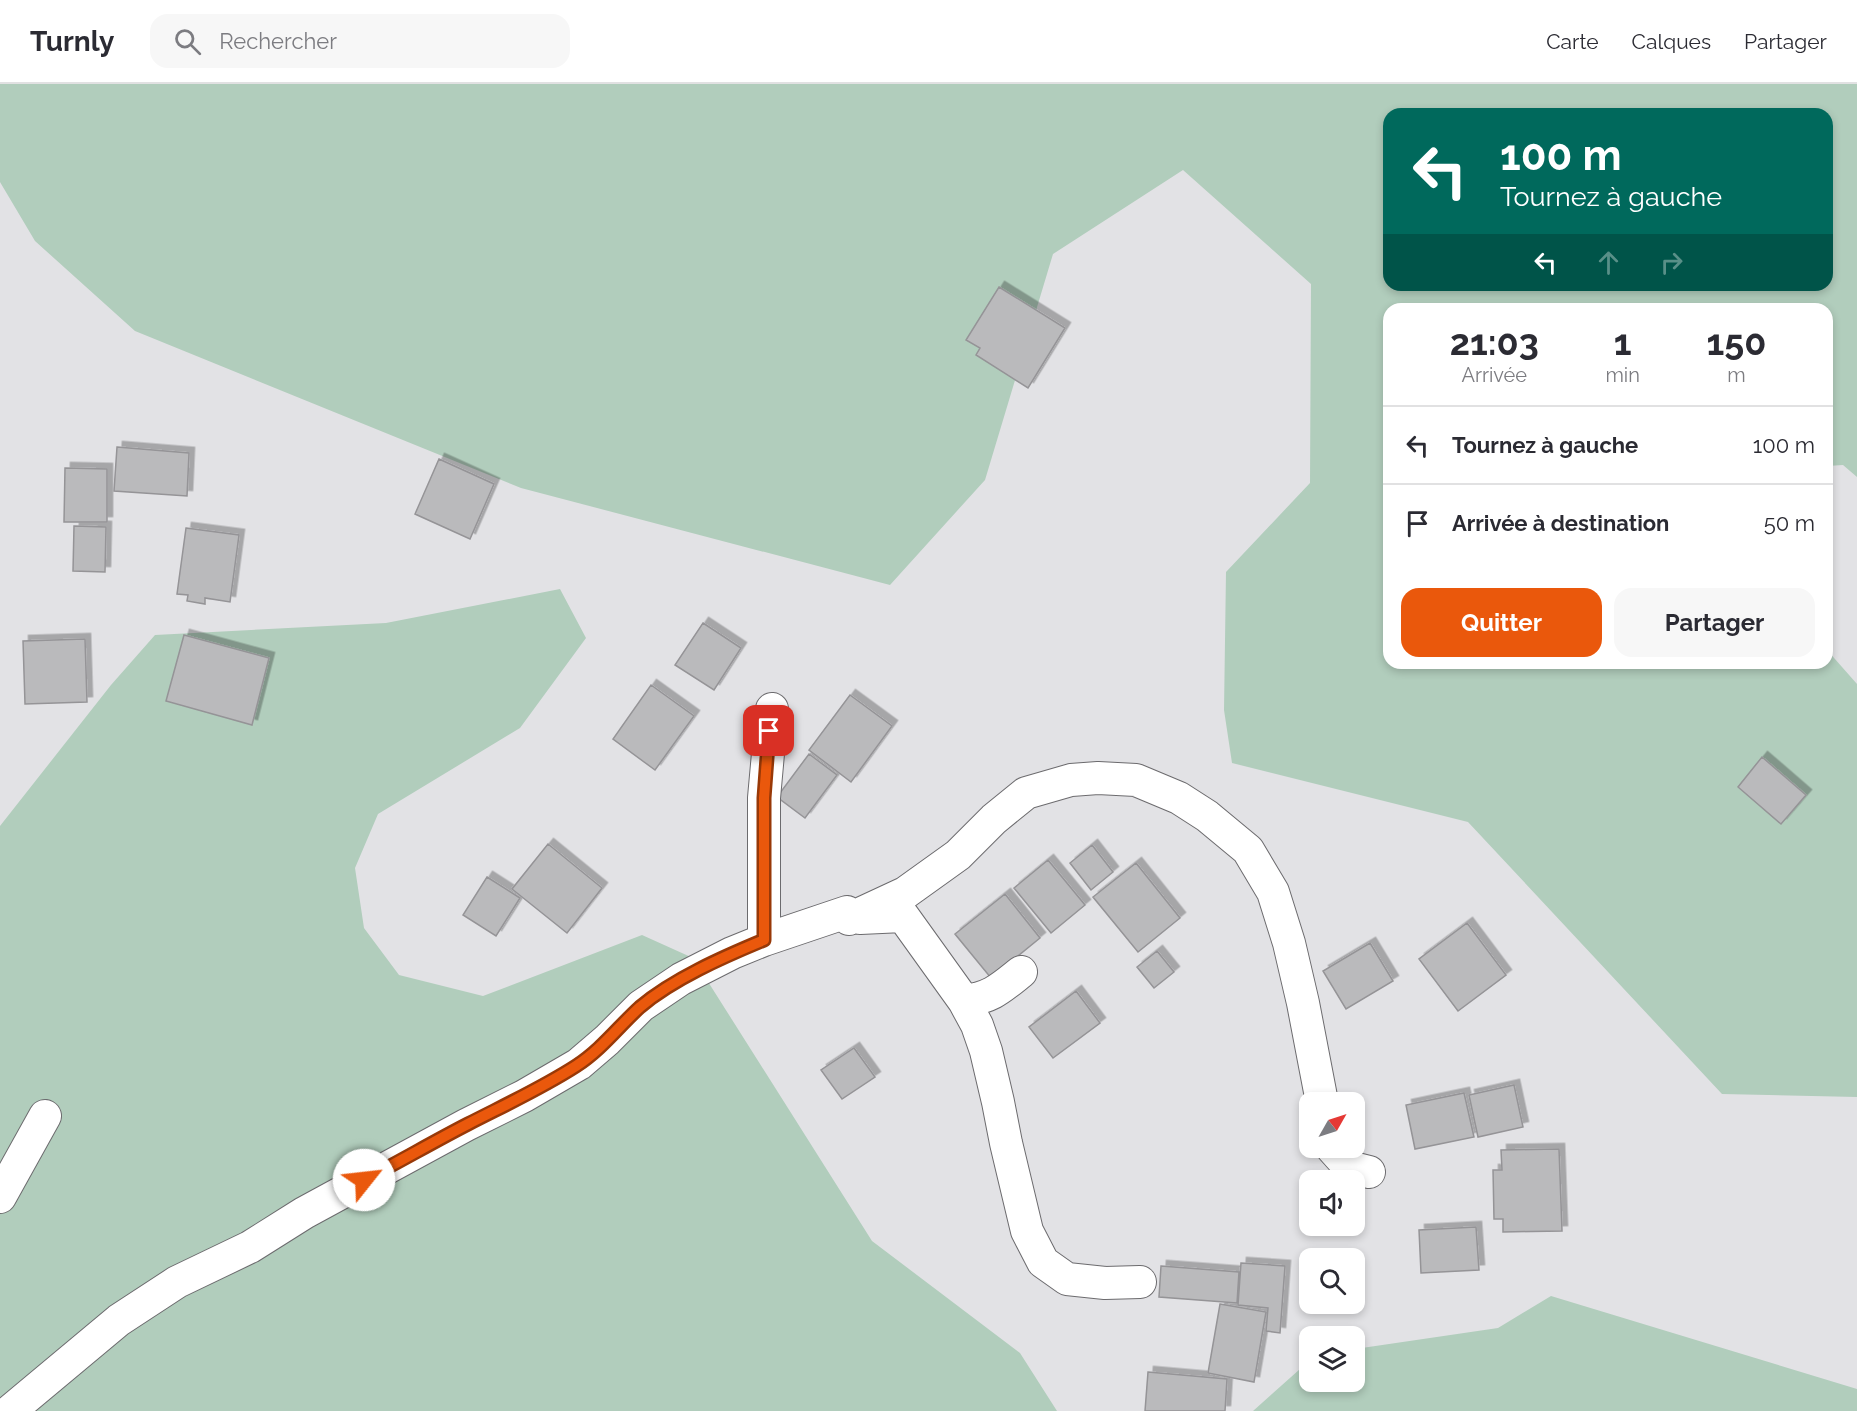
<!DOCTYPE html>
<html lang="fr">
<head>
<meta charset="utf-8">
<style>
	:root { --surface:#fff; --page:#f7f7f7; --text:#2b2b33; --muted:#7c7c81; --line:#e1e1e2; --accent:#ea580c }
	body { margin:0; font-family:Raleway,sans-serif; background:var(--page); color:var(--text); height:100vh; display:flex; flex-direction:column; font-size:22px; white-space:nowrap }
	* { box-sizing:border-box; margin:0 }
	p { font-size:20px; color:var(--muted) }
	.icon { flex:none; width:33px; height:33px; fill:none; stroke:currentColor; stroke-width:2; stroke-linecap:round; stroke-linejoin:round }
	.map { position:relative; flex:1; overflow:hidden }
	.details { position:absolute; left:1383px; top:219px; width:450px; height:366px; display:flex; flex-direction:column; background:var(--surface); border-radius:18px; box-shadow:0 3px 9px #0003 }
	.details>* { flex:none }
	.top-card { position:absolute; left:1383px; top:24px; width:450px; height:183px; border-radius:18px; box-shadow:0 3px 9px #0003; background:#00695c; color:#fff; overflow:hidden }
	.needle { width:39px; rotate:51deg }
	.fabs { position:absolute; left:1299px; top:1008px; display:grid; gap:12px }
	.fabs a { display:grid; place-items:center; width:66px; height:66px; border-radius:12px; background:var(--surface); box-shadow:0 3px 9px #0003; font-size:30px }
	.pin { position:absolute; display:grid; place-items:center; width:51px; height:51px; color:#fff; margin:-26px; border-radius:12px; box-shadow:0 3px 9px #0006 }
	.me { position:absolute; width:66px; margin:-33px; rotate:61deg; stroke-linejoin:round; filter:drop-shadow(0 0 4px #0008) }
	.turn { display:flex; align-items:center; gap:21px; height:126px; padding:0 18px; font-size:27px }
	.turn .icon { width:78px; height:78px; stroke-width:2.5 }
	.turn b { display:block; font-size:42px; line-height:51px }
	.lanes { display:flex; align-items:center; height:57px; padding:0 18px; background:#0003; justify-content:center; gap:30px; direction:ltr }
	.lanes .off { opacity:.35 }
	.eta { display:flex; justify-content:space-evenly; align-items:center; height:102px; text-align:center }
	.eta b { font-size:36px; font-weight:700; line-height:42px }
	.primary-button { display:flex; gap:12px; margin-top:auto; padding:12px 18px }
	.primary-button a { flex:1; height:69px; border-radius:18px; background:var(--accent); color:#fff; font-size:24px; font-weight:700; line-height:69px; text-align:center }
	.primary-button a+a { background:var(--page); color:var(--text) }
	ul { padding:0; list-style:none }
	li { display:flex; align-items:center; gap:18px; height:78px; padding:0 18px; border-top:2px solid var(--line) }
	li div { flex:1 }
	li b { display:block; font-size:22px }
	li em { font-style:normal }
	header { display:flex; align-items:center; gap:36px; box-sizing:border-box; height:84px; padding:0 30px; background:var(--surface); border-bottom:2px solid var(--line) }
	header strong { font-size:28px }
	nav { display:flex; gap:33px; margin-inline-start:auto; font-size:21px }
	.search { width:420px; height:54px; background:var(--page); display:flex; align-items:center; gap:15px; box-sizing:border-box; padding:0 21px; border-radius:18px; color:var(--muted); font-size:22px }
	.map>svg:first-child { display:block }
	.green { fill:#b1cdbc; fill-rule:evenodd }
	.building { fill:#bababc; stroke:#959497; stroke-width:1.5; filter:url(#shadow) }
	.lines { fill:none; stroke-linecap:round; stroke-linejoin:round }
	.street-casing { stroke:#6c6b6e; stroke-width:34 }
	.street { stroke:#fff; stroke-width:32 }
	.route-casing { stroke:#983908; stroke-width:15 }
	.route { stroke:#ea580c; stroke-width:10 }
</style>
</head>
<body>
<header>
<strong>Turnly</strong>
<div class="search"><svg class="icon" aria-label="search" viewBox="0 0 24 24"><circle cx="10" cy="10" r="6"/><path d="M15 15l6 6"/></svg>Rechercher</div>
<nav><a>Carte</a><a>Calques</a><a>Partager</a></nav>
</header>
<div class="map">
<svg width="1857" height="1327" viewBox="0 0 1857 1327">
	<defs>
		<filter id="shadow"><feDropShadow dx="5.5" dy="-5.5" stdDeviation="0" flood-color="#0004"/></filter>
	</defs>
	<rect width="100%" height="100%" fill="#e2e2e5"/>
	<path class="green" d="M0 0H1857V393L1843 381 1827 382V225H1389V579H1827V566L1857 600V1013L1722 1010 1468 738 1232 679 1224 626 1226 488 1310 399 1311 200 1183 86 1053 170 985 396 890 501 521 404 135 247 35 157 0 98ZM1389 30H1827V201H1389Z
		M560 505 586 554 520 644 378 730 355 784 364 844 399 891 483 912 642 851 693 874 872 1157 1020 1269 1057 1327H0V742L111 601 155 551 386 539Z
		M1551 1212 1857 1305V1327H1253L1309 1277 1310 1298H1354L1355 1265 1498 1244Z"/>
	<path class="building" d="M999 203 1065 244 1028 304 976 271 980 264 966 256Z
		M117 363 189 369 187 412 114 407Z
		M439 375 494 400 470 455 415 430Z
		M65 384 107 385V438H64Z
		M74 442 106 443 105 488 73 487Z
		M186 444 239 451 230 518 205 514V520L187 517 188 511 177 510Z
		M703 539 741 564 714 606 675 581Z
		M184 551 269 574 252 641 166 617Z
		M85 555 87 618 25 620 23 557Z
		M651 601 694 632 655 686 613 655Z
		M850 611 892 642 851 698 809 666Z
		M809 670 837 691 805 734 777 713Z
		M1762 673 1806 711 1781 740 1738 703Z
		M548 760 602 804 567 849 512 805Z
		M1092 761 1113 788 1091 806 1070 779Z
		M1048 776 1085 821 1051 849 1014 804Z
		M1136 779 1180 834 1138 868 1093 813Z
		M487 793 520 814 496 852 463 831Z
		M1005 810 1040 854 991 894 955 850Z
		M1467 839 1506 891 1458 927 1419 875Z
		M1370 859 1393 897 1346 925 1323 887Z
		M1157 867 1174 888 1154 904 1137 883Z
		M1076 907 1100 939 1053 974 1029 943Z
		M854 964 875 993 842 1015 821 986Z
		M1514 1001 1523 1043 1478 1053 1469 1011Z
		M1464 1009 1474 1053 1415 1065 1406 1021Z
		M1559 1065 1562 1147 1503 1148V1135H1494L1493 1086H1502L1501 1066Z
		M1476 1143 1479 1186 1421 1189 1419 1146Z
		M1241 1179 1285 1182 1280 1249 1266 1247 1268 1224 1238 1221Z
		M1161 1182 1239 1188 1237 1219 1159 1213Z
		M1220 1220 1266 1228 1254 1298 1208 1289Z
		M1148 1288 1227 1295 1225 1327H1145Z"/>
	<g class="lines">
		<g class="street-casing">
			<path id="street" d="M860 834 903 832 964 917 977 941 986 967 998 1018 1006 1059 1027 1147 1043 1178 1067 1195 1105 1199 1140 1198
				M849 835 905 809 958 771 994 735 1026 709 1071 696 1098 694 1136 696 1179 714 1207 732 1248 766 1273 808 1289 859 1303 919 1322 1018
				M764 856V714L772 625
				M964 917C991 914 1001 904 1021 888
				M1332 1064 1349 1083 1369 1088
				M0 1113 45 1032
				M10 1327 119 1236 177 1198 250 1163 304 1129 466 1041 524 1012 579 980 607 956 641 922 681 895 732 869 764 856 847 828 849 835"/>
		</g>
		<use href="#street" class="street"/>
	</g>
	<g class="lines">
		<g class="route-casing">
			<path id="route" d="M364 1096C399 1078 433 1058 468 1040 505 1021 542 1004 576 982 601 966 619 942 640 923 673 895 723 873 764 856V714L769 647"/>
		</g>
		<use href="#route" class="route"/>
	</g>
</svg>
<div class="fabs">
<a><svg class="needle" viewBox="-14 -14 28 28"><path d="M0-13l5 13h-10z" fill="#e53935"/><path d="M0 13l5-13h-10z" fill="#7c7c81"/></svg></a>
<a><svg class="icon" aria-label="sound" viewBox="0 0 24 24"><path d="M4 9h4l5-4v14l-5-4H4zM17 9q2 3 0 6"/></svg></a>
<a><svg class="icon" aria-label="search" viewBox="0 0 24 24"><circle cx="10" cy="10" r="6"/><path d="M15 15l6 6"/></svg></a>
<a><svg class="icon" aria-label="layers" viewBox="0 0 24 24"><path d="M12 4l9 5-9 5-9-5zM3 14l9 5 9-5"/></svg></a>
</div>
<div class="pin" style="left:769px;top:647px;background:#d93025"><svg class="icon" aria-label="arrive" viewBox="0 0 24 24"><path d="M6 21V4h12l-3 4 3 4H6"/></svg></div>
<svg class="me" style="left:364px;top:1096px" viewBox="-20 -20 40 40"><circle r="19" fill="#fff"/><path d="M0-13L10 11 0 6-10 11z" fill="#ea580c"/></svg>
<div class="top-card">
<div class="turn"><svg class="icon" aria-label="left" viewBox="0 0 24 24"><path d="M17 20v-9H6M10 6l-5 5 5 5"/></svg><div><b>100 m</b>Tournez à gauche</div></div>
<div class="lanes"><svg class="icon" aria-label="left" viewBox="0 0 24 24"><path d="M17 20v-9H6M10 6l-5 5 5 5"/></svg><svg class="icon off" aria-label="ahead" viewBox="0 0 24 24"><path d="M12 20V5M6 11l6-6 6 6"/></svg><svg class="icon off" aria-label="right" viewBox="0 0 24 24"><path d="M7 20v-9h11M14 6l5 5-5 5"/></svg></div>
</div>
<section class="details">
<div class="eta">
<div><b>21:03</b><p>Arrivée</p></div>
<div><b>1</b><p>min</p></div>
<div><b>150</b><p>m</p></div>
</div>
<ul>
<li><svg class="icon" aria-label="left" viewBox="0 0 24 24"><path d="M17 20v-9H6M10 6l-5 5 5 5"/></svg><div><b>Tournez à gauche</b></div><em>100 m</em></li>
<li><svg class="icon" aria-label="arrive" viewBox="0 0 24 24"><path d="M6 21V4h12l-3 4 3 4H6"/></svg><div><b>Arrivée à destination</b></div><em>50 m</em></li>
</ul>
<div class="primary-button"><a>Quitter</a><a>Partager</a></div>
</section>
</div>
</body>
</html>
